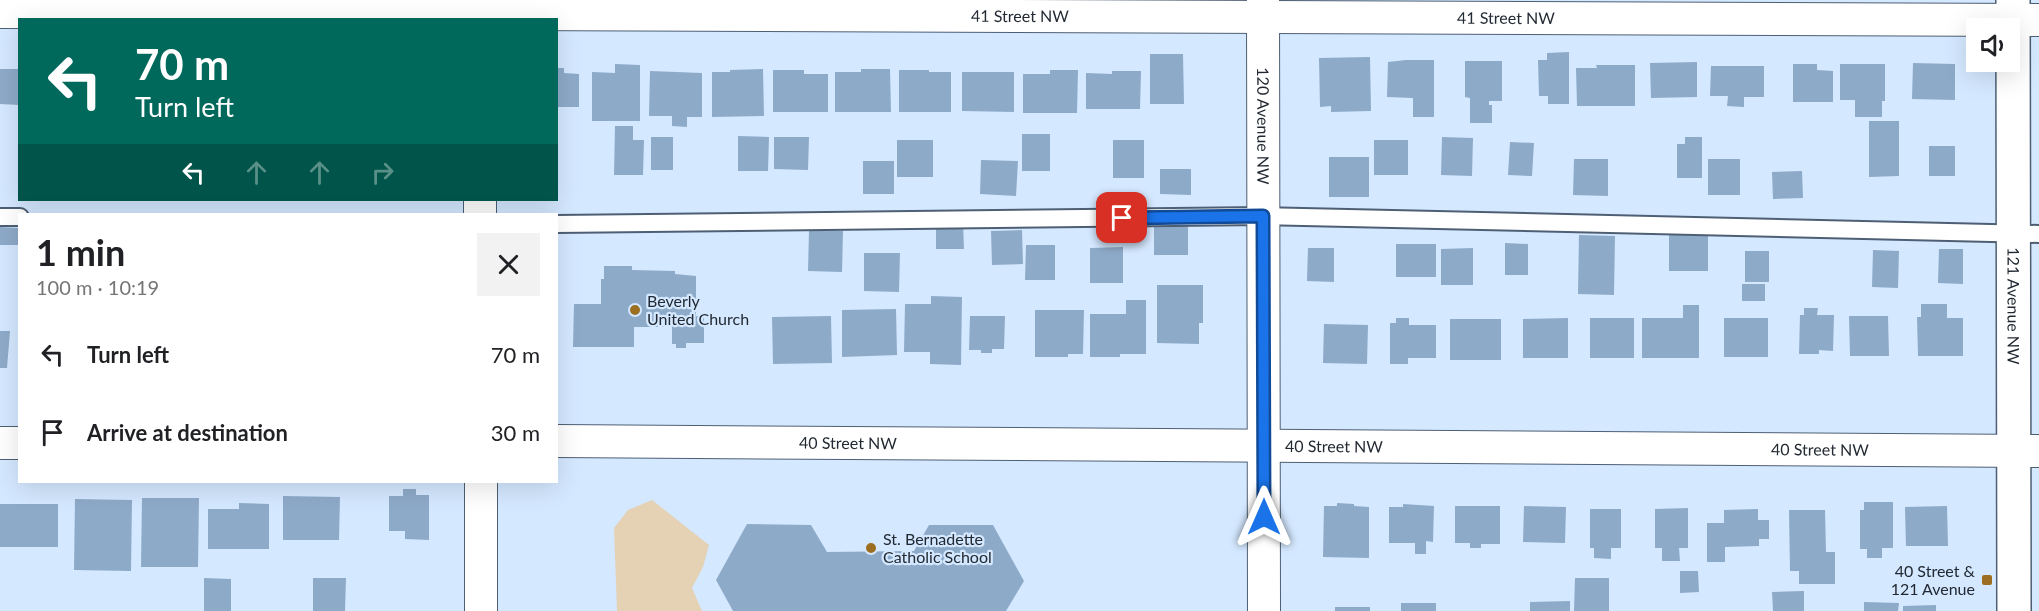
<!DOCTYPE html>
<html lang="en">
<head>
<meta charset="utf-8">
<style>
	:root { --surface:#fff; --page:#f2f2f2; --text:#202124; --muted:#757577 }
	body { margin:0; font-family:Lato,sans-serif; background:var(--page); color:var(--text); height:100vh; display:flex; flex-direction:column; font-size:22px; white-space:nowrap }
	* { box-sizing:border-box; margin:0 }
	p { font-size:20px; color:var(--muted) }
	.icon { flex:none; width:33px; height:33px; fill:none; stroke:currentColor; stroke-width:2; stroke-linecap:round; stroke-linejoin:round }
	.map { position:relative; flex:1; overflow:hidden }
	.sheet { position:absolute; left:18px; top:213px; width:540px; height:270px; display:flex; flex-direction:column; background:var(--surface); border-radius:0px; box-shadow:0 6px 24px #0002 }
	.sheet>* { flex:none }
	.guide { position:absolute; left:18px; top:18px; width:540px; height:183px; border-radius:0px; box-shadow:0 6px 24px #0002; background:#00695c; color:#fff; overflow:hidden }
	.tools { position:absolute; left:1966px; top:18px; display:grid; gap:12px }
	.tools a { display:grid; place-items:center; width:54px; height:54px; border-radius:0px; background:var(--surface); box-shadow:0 6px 24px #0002; font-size:30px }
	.pin { position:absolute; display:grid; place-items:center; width:51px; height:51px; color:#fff; margin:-26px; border-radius:12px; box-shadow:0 3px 9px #0006 }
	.me { position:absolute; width:66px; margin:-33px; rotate:0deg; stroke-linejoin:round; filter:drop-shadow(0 0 4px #0008) }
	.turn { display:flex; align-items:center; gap:21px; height:126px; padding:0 18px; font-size:27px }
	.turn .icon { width:78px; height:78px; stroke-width:2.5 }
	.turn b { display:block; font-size:42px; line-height:51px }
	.lanes { display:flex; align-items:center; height:57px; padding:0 18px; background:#0003; justify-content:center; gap:30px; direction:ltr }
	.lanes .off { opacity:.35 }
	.round { display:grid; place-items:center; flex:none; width:63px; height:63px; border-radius:0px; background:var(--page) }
	.overview { display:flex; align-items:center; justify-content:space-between; height:102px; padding:0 18px }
	h1 { font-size:36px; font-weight:700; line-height:45px }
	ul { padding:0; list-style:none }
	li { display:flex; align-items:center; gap:18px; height:78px; padding:0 18px }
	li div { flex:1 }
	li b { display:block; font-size:22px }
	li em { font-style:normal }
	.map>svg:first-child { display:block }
	.green { fill:#e5d1b4 }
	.building { fill:#8eaac9 }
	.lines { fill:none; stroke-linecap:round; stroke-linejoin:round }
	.lane-casing { stroke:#4e5f73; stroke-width:20 }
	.street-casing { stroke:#4e5f73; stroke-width:34 }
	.secondary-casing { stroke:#4e5f73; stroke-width:36 }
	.lane { stroke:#fff; stroke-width:16 }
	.street { stroke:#fff; stroke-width:32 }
	.secondary { stroke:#fff; stroke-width:33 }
	.route-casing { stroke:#114b97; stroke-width:15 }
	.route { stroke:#1a73e8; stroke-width:10 }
	.poi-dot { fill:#9b6f1f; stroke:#d4e8ff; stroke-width:2 }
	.labels { text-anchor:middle; stroke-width:4.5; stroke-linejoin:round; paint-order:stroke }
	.street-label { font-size:16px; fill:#222932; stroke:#d4e8ff }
	.poi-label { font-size:16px; fill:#222932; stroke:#d4e8ff; text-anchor:start }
</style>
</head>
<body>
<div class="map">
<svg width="2039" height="611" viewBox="0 0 2039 611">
	<rect width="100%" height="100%" fill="#d4e8ff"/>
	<path class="green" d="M652 500 709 545 703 567 692 588 702 611H617L614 528 628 510Z"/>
	<path class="building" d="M1569 52V104H1548V96H1539L1538 60H1547V53Z
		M1150 54H1183L1184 104H1150Z
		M1370 57 1371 111 1331 112V106L1320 107 1319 58Z
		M1406 60H1434V117H1413V98L1387 97 1388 62Z
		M1465 61H1502V101H1489V105H1492V123H1470V98L1465 97Z
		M1697 62V97L1651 98 1650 63Z
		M1913 63 1955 64V100L1912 99Z
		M615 64 640 65V121H592V72L615 73Z
		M1793 64H1817V70L1833 71V102H1793Z
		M1840 64H1885V101H1882V117H1855V100H1840Z
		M1596 65H1635V106H1577L1576 68H1597Z
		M1711 66H1764V97H1744V107L1727 106 1728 96H1710Z
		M556 68H564V73L579 74V107H556Z
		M0 69H20V105L0 104Z
		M763 69 764 116 712 117V72H730V70Z
		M861 69H890L891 112H835V72H861Z
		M773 70H804V74H828V112H773Z
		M899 70H929V72H951V112H899Z
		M1050 70H1078L1077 113H1023V74H1050Z
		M650 71 702 73V117H687V127L672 126V116H649Z
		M1112 71H1141L1140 109H1086V73L1112 74Z
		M962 72H1014V112L962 111Z
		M1869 121H1899V176L1869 177Z
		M615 126H633V140H644L643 175H614Z
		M1022 134H1050V171H1022Z
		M738 136 769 137 768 171H738Z
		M651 137H673V170H651Z
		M774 137H809L808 170 774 169Z
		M1442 137 1473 138 1472 176 1441 175Z
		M1685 137H1702V178H1677V144H1685Z
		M897 140H933V177H897Z
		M1113 140H1144V178H1113Z
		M1374 140H1408V175H1374Z
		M1510 142 1534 143 1532 176 1508 175Z
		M1929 146H1955V176H1929Z
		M1329 157H1369V197H1329Z
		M1574 159H1608V196L1573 195Z
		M1708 159H1740V195H1708Z
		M981 160 1018 161 1016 196 980 194Z
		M863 161H894V194H863Z
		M1160 169H1191V195L1160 194Z
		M1802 171 1803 198 1773 199 1772 172Z
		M936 222H963L964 249H936Z
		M1154 223H1188V255H1154Z
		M0 227 20 228V245H0Z
		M809 230 843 231 842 272 808 271Z
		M1022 230 1023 264 992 265 991 231Z
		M1708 233V271H1669V234Z
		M1579 235 1615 236 1614 295 1578 294Z
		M1505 243 1528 244V275H1505Z
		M1396 244H1436V277H1396Z
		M1026 245H1055V280H1025Z
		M1123 247V283H1090V248Z
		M1308 248H1334V282L1307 281Z
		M1473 248V285H1441V249Z
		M1939 249H1963V284L1938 283Z
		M1873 250 1899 251 1898 288 1872 287Z
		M1745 251H1769V282H1745Z
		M864 253H900L899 292 864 291Z
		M604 266H632V270L675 271V274L696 276V316H704V343H686V348H676V344H672V327H634V347H573L574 304H601V279H604Z
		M1742 284H1765V301H1742Z
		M1157 285H1203V323H1199V344L1157 343Z
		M931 296 962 297 961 365 930 364V352H904L905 304H931Z
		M1126 300H1146V354H1120V357H1090V314H1126Z
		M1921 304H1947V318H1963V356H1918L1917 317H1921Z
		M1683 305H1699V358H1642V318H1683Z
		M1804 308H1818L1817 315H1834L1833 351 1819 350V354H1799L1800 315H1804Z
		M896 309 897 355 842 357V310Z
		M1035 310H1084L1083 354H1068V357H1035Z
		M831 316 832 363 773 364 772 317Z
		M970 316H1005L1004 349H992V353H981V350H969Z
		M1849 316H1888L1889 356H1850Z
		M1396 318H1409V325H1436V358H1408V364H1390V323H1396Z
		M1568 318V358H1523V319Z
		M1590 318H1634V358H1590Z
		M1724 318H1768V357H1724Z
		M1450 319H1501V360H1450Z
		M1324 324 1368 325 1367 364 1323 363Z
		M0 331H10L7 368H0Z
		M403 489H416V495H429V540L405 539V531H389V496H403Z
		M283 496 340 497 339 540H283Z
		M142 498H199L198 567H141Z
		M75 499 132 500 131 571 74 570Z
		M1864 502H1893V548H1882V558H1867V549H1860V510H1864Z
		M239 503 269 504V549H208V509H239Z
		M1337 503 1354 504V506L1369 507V558L1323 557 1324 506H1337Z
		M0 504H58V547H0Z
		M1403 504 1434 506 1433 542 1426 541V554H1415V543H1389V507H1403Z
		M1455 506H1500V544H1481V548H1470V543H1455Z
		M1524 506 1566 507 1565 543 1523 542Z
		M1947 506 1948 546H1906L1905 507Z
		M1688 508V548H1679L1680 561H1662V548H1655V509Z
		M1590 509H1621V548H1611V559L1594 558V548H1590Z
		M1758 509V520H1769V539H1759V546L1725 547V562H1707V523H1724V510Z
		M1789 510H1825L1826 552H1835V584H1799V571H1790Z
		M747 524 811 525 827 552 914 551 929 525H993L1024 581 1006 611H733L716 580Z
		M1680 571H1698L1699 592 1680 593Z
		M204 578 231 579V611H204Z
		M313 578H346L345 611H313Z
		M1575 578H1609V611H1574Z
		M1804 591V611H1773L1772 592Z
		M1570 601V611H1530V602Z
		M1864 602 1899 603 1898 611H1864Z
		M1401 603H1436V611H1401Z
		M1936 605V611H1903V606Z
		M1335 607H1370V611H1335Z"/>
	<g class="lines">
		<g class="lane-casing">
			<path id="lane" d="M0 217H20
				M556 224 1263 216 2039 234"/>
		</g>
		<g class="street-casing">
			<g id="street">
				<path id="s1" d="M1263 0 1264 611"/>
				<path id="s2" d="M0 12 2039 20"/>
				<path d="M480 200V214"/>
				<path id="s3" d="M556 441 2039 451"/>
				<path d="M0 443H20"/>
				<path d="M481 482V611"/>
			</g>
		</g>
		<g class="secondary-casing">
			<g id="secondary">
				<path id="s4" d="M2013 0 2014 611"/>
			</g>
		</g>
		<use href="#lane" class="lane"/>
		<use href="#street" class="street"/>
		<use href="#secondary" class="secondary"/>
	</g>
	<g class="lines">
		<g class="route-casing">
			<path id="route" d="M1122 218 1263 216 1264 517"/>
		</g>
		<use href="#route" class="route"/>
	</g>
	<g class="poi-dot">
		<circle cx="635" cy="310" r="6"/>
		<circle cx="871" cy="548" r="6"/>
		<rect x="1981" y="574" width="12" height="12" rx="3"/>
	</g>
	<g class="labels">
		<g class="street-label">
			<text dy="6" stroke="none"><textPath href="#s2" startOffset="1020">41 Street NW</textPath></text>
			<text dy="6" stroke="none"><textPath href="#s2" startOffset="1506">41 Street NW</textPath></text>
			<text dy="6" stroke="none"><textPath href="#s1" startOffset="126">120 Avenue NW</textPath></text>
			<text dy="6" stroke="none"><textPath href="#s4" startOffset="306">121 Avenue NW</textPath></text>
			<text dy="6" stroke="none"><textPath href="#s3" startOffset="292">40 Street NW</textPath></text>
			<text dy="6" stroke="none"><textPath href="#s3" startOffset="778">40 Street NW</textPath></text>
			<text dy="6" stroke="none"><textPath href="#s3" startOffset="1264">40 Street NW</textPath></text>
		</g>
		<g class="poi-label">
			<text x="647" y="307">Beverly<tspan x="647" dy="18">United Church</tspan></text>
			<text x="883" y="545">St. Bernadette<tspan x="883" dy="18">Catholic School</tspan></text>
			<text x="1975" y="577" text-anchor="end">40 Street &amp;<tspan x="1975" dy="18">121 Avenue</tspan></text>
		</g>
	</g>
</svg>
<div class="tools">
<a><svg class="icon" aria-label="sound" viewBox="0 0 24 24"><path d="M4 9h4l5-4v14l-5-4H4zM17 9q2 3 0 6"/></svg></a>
</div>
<div class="pin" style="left:1122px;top:218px;background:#d93025"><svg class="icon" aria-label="arrive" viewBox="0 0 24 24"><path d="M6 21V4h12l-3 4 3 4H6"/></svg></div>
<svg class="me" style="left:1264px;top:517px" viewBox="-20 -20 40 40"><path d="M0-17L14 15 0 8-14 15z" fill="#1a73e8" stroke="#fff" stroke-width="4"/></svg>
<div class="guide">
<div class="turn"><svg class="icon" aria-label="left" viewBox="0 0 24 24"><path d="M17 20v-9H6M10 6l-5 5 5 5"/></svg><div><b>70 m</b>Turn left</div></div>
<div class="lanes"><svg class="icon" aria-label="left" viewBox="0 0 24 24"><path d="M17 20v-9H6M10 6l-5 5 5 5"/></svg><svg class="icon off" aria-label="ahead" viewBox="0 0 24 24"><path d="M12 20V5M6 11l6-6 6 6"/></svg><svg class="icon off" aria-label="ahead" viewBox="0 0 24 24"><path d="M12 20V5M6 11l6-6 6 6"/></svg><svg class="icon off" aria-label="right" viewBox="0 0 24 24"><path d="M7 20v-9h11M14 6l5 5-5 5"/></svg></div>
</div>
<section class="sheet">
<div class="overview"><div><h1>1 min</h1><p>100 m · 10:19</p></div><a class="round"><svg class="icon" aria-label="close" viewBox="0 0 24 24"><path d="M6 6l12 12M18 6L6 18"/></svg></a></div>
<ul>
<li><svg class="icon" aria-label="left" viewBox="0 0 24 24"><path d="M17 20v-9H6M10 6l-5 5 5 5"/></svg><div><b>Turn left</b></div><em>70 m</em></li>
<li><svg class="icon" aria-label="arrive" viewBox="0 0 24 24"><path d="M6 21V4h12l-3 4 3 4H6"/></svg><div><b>Arrive at destination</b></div><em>30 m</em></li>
</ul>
</section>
</div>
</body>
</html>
